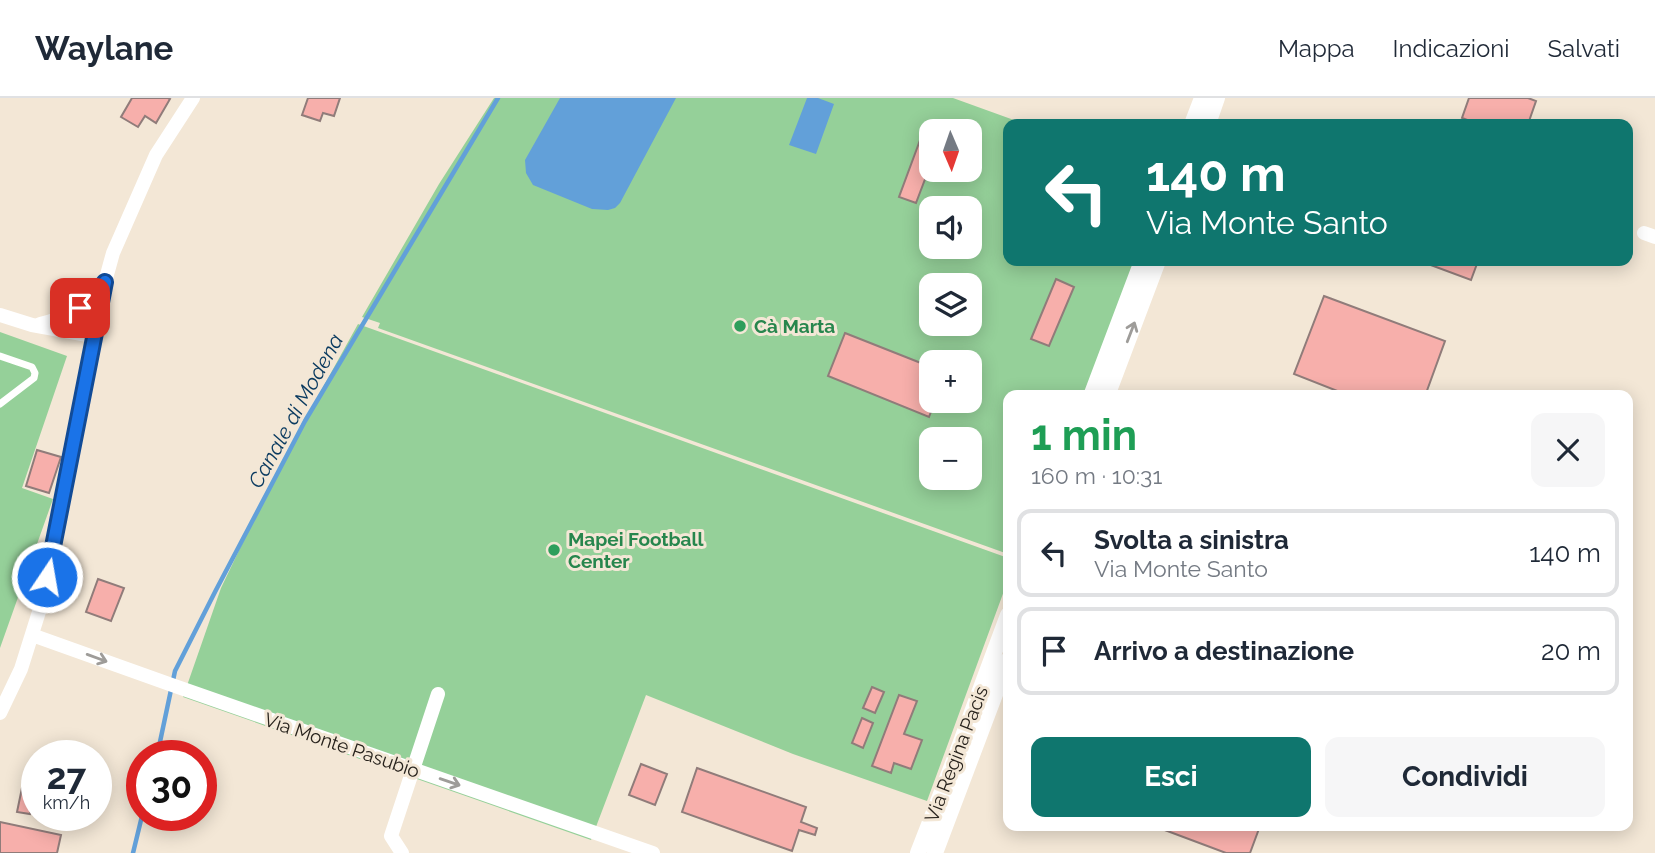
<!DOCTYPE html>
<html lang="it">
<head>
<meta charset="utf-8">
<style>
	:root { --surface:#fff; --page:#f6f6f7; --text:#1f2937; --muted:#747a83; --line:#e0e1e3; --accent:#0f766e }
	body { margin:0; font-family:Raleway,sans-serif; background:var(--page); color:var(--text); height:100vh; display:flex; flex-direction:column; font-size:26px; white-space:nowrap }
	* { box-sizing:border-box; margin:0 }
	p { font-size:23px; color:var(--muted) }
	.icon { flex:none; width:38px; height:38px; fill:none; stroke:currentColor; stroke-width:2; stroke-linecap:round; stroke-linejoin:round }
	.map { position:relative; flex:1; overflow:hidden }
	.details { position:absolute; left:1003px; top:292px; width:630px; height:441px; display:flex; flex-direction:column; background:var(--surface); border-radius:14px; box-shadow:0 4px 18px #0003 }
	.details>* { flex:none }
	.guide { position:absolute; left:1003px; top:21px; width:630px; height:147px; border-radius:14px; box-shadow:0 4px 18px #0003; background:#0f766e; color:#fff; overflow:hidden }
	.needle { width:46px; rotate:178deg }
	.tools { position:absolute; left:919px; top:21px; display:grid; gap:14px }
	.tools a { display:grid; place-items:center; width:63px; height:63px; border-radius:14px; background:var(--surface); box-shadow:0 4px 18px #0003; font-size:35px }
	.speed { position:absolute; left:21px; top:642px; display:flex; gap:14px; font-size:35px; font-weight:700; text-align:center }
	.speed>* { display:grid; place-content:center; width:91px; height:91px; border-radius:50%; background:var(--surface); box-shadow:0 4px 18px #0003; line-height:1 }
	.speed small { font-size:18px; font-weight:400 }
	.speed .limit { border:10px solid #d22; background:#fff; color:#111 }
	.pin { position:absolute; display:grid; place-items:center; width:60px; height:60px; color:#fff; margin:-30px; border-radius:14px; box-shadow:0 4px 10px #0006 }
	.me { position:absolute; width:77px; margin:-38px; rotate:12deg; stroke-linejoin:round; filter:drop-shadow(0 0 5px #0008) }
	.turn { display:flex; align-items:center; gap:24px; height:147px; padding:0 28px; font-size:32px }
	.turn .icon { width:91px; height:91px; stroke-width:2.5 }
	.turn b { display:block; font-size:49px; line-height:60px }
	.round { display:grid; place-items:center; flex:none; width:74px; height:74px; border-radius:14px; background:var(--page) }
	.overview { display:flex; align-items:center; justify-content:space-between; height:119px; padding:0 28px }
	h1 { font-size:42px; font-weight:700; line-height:52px; color:#1e9e55 }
	.button { display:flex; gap:14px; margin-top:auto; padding:14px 28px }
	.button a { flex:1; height:80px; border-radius:14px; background:var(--accent); color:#fff; font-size:28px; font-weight:700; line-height:80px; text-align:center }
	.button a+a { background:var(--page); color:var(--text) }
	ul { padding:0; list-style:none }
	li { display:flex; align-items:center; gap:21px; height:88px; margin:0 14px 10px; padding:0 14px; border:4px solid var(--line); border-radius:14px }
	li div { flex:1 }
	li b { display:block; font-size:26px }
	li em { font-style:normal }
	header { display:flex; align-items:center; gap:42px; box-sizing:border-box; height:98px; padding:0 35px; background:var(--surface); border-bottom:2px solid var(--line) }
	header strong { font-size:33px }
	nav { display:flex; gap:38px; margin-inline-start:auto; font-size:24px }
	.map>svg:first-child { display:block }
	.green { fill:#95d099; fill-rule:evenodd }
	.water { fill:#62a0d9 }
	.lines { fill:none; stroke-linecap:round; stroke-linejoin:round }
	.stream { stroke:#62a0d9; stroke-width:4.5 }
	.building { fill:#f7afab; stroke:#907c7a; stroke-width:2 }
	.service { stroke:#fff; stroke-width:7 }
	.minor { stroke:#fff; stroke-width:14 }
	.tertiary { stroke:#fff; stroke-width:16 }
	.oneway { stroke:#9e9c99 }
	.route-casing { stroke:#114b97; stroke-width:18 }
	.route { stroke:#1a73e8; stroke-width:12 }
	.leisure-dot { fill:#2e9e5b; stroke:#f3e7d6; stroke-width:2.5 }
	.labels { text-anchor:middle; stroke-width:6; stroke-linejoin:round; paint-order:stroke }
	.leisure-label { font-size:19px; font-weight:bold; fill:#27864d; stroke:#f3e7d6; text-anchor:start }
	.street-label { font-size:19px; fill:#27221c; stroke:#f3e7d6 }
	.water-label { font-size:21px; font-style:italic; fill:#0b3b60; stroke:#f3e7d6 }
</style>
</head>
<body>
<header>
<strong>Waylane</strong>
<nav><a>Mappa</a><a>Indicazioni</a><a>Salvati</a></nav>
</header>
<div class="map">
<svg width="1655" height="755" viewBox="0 0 1655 755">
	<rect width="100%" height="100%" fill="#f3e7d6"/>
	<path class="green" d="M494 0H953L1025 26H1008V163H1144L1094 297 1008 298V456L378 230 380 225 362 219 439 86ZM931 33H970V72H931ZM931 110H970V149H931ZM931 187H970V226H931ZM931 264H970V303H931ZM931 341H970V380H931Z
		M358 226 1008 460V482L927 703 793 656 646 597 591 742 183 599 221 490 281 365Z
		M0 234 67 258 22 390 53 401 0 550Z"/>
	<path class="water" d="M560 0H676L620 105 615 110 608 112 592 111 533 87 526 75 525 62Z
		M807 0H818L834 6 816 56 789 47Z"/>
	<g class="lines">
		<path class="stream" d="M157 658 175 573 216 492 305 323 498 0
			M133 755 142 718"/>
	</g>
	<path class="building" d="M132 0H168L170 1 156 25 145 18 138 29 121 19Z
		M308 0H340L334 18 323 15 320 23 302 17Z
		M1469 0H1528L1536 3 1528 26H1478L1462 20Z
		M926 26 943 33H931V72H933L930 78 927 76 916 105 899 99Z
		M1420 163H1478L1471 182Z
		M1056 181 1074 189 1049 248 1031 241Z
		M1324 198 1445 243 1425 298H1350L1294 276Z
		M845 235 931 269V303H935L929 319 828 278Z
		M37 352 61 359 49 395 26 388Z
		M98 481 124 490 111 523 86 514Z
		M872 589 884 594 875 615 863 610Z
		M899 597 917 603 904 636 922 642 911 671 894 665 891 675 872 668Z
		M862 620 873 625 863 650 852 645Z
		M641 666 667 676 655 707 629 697Z
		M697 670 806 709 801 724 817 730 815 737 799 732 792 753 682 714Z
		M22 690 35 692 30 716 17 714Z
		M0 724 61 737 57 755H0Z
		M1154 728H1260L1250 755H1226Z"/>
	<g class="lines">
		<path class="service" d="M0 258 32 269 35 275 34 280 0 306"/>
		<path class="minor" d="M1644 135 1655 139
			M0 217 32 227 93 238
			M40 226C66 220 86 209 102 188
			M32 537 172 587 653 755
			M0 615 21 571 43 501 93 238 105 184 113 155 156 57 193 0
			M402 755 391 738 438 596"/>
		<path class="tertiary" d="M1192 26 1202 0
			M1208 26 1217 0
			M1091 298 1142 163
			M1107 298 1158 163
			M918 755 955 660 1008 517
			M935 755 1008 562"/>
	</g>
	<defs><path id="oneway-shaft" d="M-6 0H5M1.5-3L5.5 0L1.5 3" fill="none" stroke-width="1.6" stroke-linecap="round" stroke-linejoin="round" transform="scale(1.75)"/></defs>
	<g class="oneway">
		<use href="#oneway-shaft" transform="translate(1131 234) rotate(-69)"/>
		<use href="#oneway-shaft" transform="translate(97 560) rotate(20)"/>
		<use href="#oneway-shaft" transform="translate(450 684) rotate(19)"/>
	</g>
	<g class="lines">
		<g class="route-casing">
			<path id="route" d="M47 479 105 184 93 200 80 210"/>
		</g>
		<use href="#route" class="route"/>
	</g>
	<g class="leisure-dot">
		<circle cx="740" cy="228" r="7"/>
		<circle cx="554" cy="452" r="7"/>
	</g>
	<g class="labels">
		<g class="leisure-label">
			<text x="754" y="235">Cà Marta</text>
			<text x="568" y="448">Mapei Football<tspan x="568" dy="22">Center</tspan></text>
		</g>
		<g class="street-label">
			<text transform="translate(342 647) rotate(19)" y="7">Via Monte Pasubio</text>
			<text transform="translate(956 656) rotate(-69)" y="7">Via Regina Pacis</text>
		</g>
		<g class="water-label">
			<text transform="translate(296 313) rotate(-61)" y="7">Canale di Modena</text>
		</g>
	</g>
</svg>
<div class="tools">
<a><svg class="needle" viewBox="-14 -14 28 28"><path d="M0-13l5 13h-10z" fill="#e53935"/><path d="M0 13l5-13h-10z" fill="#747a83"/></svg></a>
<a><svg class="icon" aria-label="sound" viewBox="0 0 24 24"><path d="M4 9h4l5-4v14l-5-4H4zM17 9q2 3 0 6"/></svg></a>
<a><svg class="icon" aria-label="layers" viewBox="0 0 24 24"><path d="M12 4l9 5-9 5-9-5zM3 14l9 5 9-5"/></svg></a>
<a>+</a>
<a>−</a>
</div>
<div class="speed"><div>27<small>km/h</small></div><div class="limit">30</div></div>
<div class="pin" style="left:80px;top:210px;background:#d93025"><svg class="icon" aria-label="arrive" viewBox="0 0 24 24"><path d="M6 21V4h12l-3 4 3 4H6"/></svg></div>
<svg class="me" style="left:47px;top:479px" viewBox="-20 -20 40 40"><circle r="17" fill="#1a73e8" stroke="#fff" stroke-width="3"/><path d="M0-11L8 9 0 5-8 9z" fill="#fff"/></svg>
<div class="guide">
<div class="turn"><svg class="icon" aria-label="left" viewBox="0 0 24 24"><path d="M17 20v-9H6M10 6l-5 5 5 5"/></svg><div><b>140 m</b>Via Monte Santo</div></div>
</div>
<section class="details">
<div class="overview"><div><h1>1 min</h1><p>160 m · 10:31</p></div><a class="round"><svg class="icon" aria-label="close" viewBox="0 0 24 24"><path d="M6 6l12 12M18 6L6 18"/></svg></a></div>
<ul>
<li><svg class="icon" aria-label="left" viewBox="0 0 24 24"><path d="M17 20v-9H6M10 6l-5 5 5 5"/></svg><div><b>Svolta a sinistra</b><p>Via Monte Santo</p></div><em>140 m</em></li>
<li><svg class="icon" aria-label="arrive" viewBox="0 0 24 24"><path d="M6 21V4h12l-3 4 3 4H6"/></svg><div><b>Arrivo a destinazione</b></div><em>20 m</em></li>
</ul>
<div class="button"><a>Esci</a><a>Condividi</a></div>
</section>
</div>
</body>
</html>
